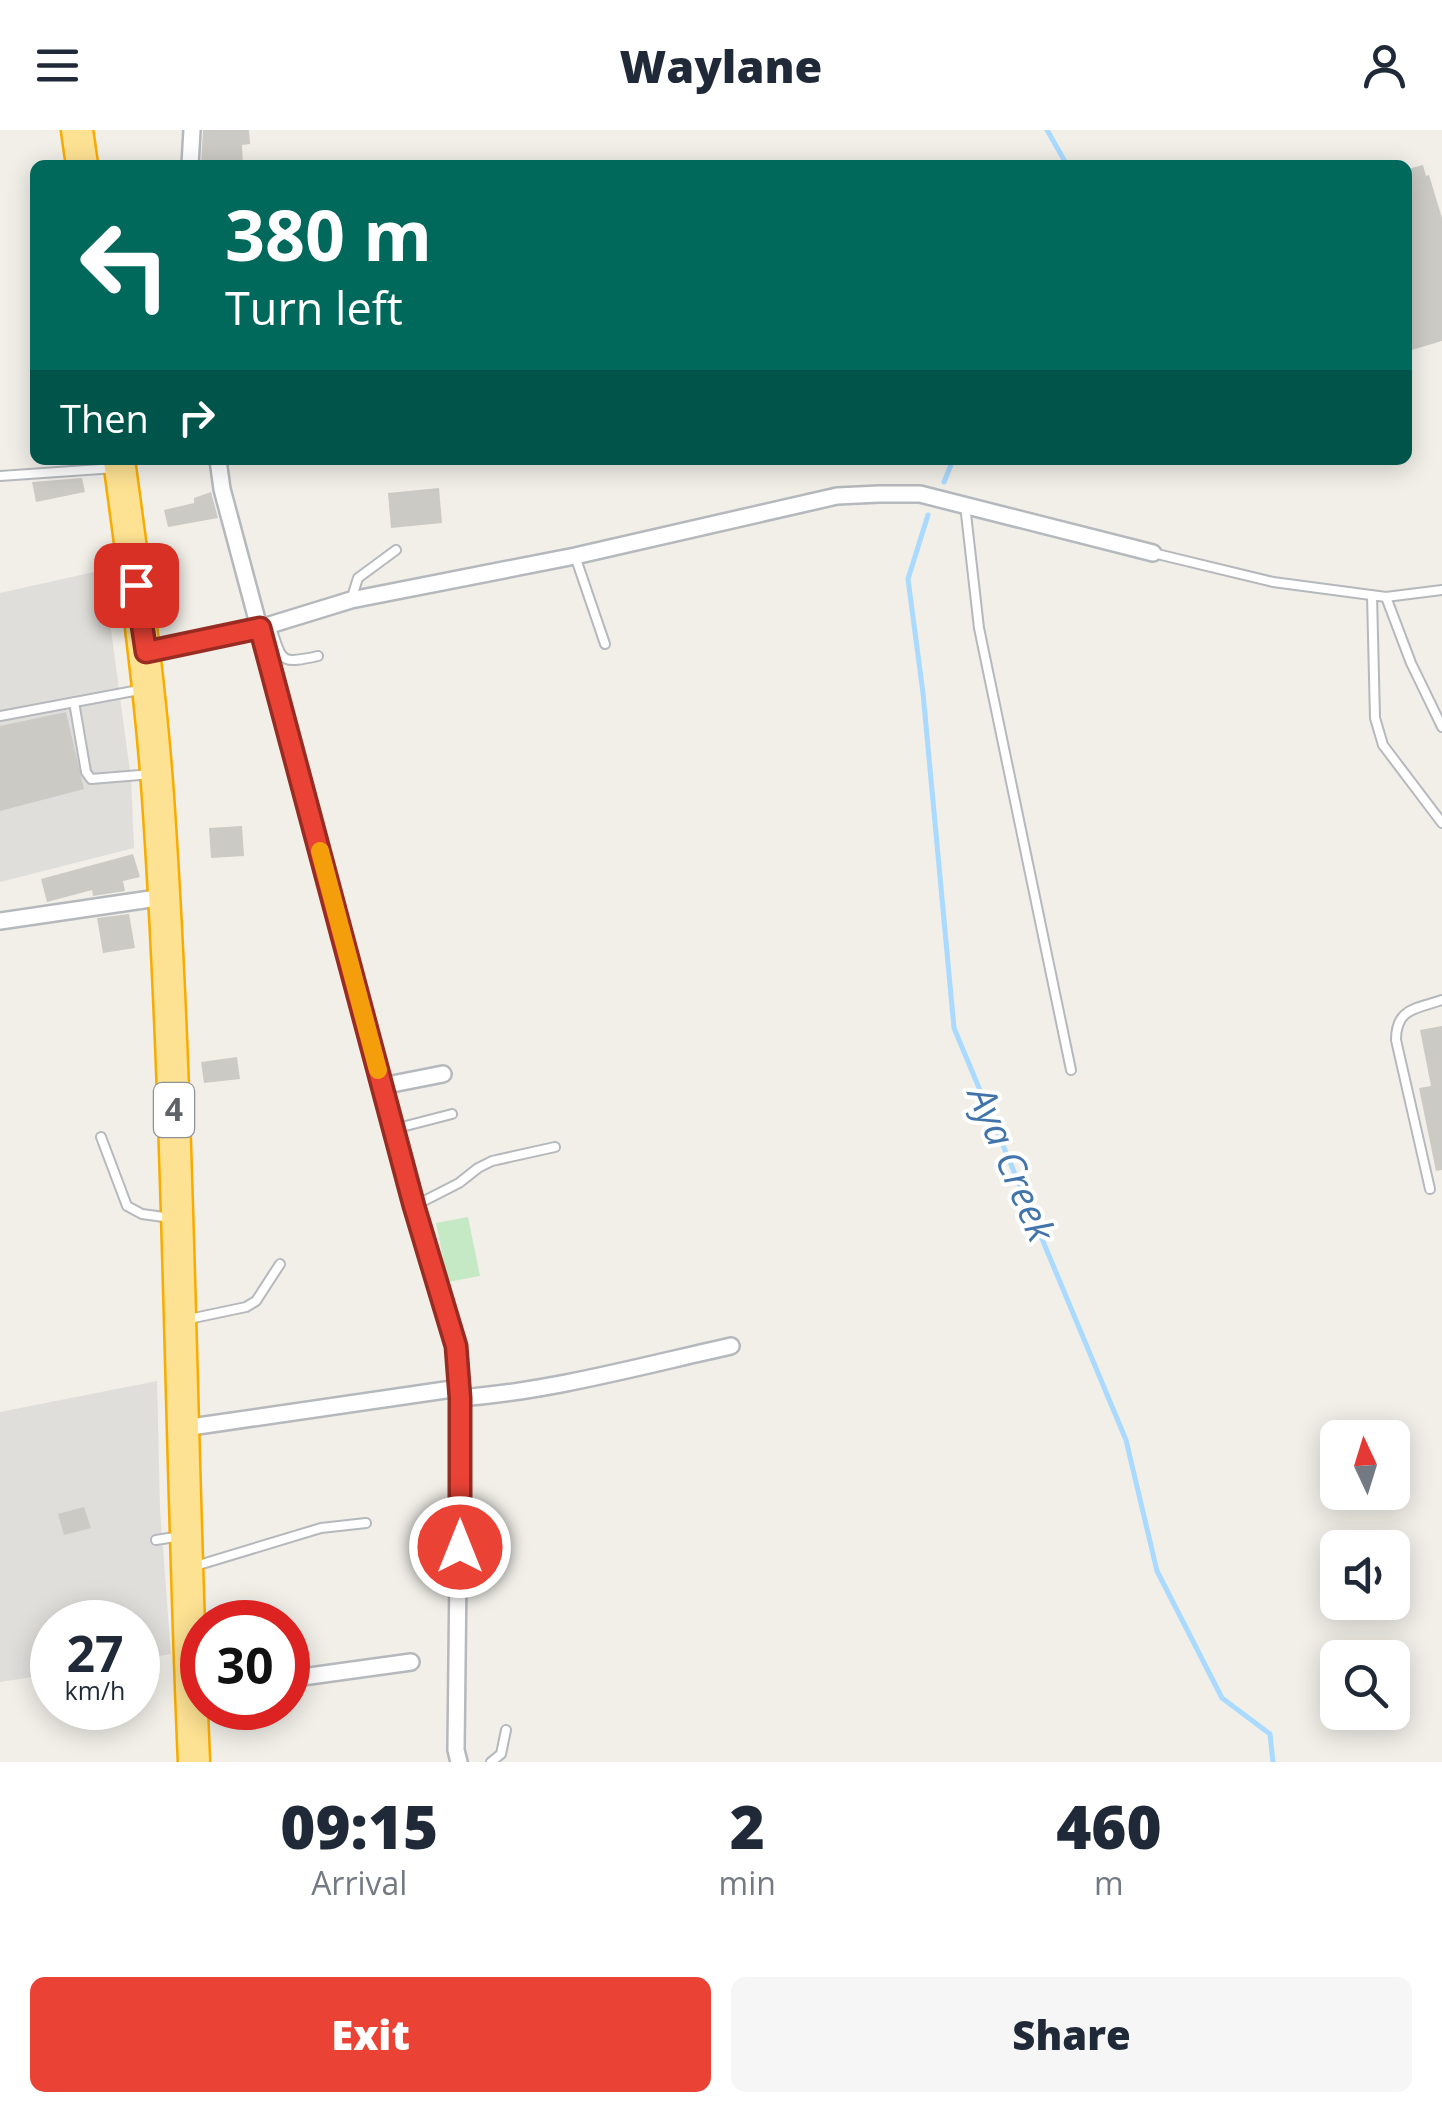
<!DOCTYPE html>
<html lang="en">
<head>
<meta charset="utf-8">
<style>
	:root { --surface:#fff; --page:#f6f6f7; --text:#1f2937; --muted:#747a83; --accent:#ea4335 }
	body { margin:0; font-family:"Open Sans",sans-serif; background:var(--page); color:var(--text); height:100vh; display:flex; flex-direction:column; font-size:38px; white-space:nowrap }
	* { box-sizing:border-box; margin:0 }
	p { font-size:32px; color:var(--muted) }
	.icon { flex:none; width:55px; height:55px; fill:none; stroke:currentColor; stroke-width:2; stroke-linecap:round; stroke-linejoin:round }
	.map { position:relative; height:1632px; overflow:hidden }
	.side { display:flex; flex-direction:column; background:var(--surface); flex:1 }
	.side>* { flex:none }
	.hud { position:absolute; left:30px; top:30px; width:1382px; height:305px; border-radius:15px; box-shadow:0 5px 25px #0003; background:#00695c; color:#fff; overflow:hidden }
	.needle { width:65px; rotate:356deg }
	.controls { position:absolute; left:1320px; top:1290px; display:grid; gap:20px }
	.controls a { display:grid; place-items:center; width:90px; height:90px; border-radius:15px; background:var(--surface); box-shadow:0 5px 25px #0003; font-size:50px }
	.speed { position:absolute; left:30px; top:1470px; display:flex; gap:20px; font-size:50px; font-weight:700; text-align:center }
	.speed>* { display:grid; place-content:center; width:130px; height:130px; border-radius:50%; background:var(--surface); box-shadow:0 5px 25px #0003; line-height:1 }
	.speed small { font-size:25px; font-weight:400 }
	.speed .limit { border:15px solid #d22; background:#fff; color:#111 }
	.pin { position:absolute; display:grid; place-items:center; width:85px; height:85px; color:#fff; margin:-42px; border-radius:20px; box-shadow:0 5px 15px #0006 }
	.me { position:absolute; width:110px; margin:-55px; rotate:0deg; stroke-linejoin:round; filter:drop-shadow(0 0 8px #0008) }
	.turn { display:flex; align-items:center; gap:35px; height:210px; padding:0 30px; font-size:45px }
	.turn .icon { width:130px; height:130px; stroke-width:2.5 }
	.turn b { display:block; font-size:70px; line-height:85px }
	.then { display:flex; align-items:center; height:95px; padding:0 30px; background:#0003; gap:20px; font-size:38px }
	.eta { display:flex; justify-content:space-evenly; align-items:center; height:170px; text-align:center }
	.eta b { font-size:60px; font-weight:800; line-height:70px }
	.primary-button { display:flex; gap:20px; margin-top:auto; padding:20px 30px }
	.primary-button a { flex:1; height:115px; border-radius:15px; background:var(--accent); color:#fff; font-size:40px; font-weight:800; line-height:115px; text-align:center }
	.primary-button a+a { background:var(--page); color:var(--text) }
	header { display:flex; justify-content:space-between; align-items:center; height:130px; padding:0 30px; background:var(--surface); font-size:45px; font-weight:800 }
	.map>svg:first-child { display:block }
	.industrial { fill:#e0deda }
	.green { fill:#c5e8c5 }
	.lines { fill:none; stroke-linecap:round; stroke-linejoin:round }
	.stream { stroke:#aadaff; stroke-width:5 }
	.building { fill:#cccac5 }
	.lane-casing { stroke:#b5b8bc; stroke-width:12 }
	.street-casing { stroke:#b5b8bc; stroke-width:20 }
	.highway-casing { stroke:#f9ab00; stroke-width:35 }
	.lane { stroke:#fff; stroke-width:8 }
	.street { stroke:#fff; stroke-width:15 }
	.highway { stroke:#fde293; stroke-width:30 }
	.route-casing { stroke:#982c22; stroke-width:25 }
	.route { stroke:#ea4335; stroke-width:18 }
	.slow { stroke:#f59e0b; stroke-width:18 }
	.labels { text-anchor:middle; stroke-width:8; stroke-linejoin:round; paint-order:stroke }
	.shield { fill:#fff; stroke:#8f9295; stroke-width:2.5 }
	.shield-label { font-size:32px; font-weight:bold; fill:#5f6368 }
	.water-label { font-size:38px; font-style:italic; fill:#4174aa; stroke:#fff }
</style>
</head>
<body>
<header><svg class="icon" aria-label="menu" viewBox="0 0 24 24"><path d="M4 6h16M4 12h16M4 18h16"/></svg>Waylane<svg class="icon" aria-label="person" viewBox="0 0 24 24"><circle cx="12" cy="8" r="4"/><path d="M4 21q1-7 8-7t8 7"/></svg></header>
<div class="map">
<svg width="1442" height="1632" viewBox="0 0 1442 1632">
	<rect width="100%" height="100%" fill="#f1efe8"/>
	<path class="industrial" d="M103 440 131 649 134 718 0 752V463Z
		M157 1251 160 1379 171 1524 138 1530V1492H52V1544L0 1552V1282Z"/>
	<path class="green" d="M468 1087 480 1146 448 1152 436 1093Z"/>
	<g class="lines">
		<path class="stream" d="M1047 0 1067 35
			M944 352 953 330
			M928 385 908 449 923 563 954 898 1126 1310 1157 1441 1222 1568 1270 1604 1273 1632"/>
	</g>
	<path class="building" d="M203 0H249L250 14 242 15 243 35H201Z
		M1423 35 1426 46 1429 45 1442 88V211L1408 221V39Z
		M82 348 85 362 36 372 32 352Z
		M439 358 442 393 391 398 388 363Z
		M211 362 218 388 168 397 164 380 194 373V368Z
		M66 582 84 659 0 681V596Z
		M242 696 244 726 211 728 209 698Z
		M133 724 140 747 123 751 125 761 93 766 92 760 47 772 41 749Z
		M129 784 135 818 103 823 97 788Z
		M1442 896V1040L1436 1041 1419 958 1431 956 1420 900Z
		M237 927 240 949 204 953 201 932Z
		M84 1377 91 1398 64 1405 58 1384Z"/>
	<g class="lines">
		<g class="lane-casing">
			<path id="lane" d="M0 346 115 338
				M965 375 979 498 1071 940
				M1153 423 1273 452 1386 467 1442 460
				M575 426 605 514
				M1372 465 1375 588 1383 615 1442 693
				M1386 467 1411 533 1442 597
				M351 470 358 448 396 420
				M270 495C283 531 278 535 318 526
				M74 572 86 642 91 649 152 644
				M0 586 139 560
				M394 999 452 984
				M101 1007 127 1076 142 1084 171 1088
				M1430 1059 1396 910C1396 878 1416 879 1442 870
				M414 1076 459 1053 478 1038 492 1031 555 1017
				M189 1189 246 1177 256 1171 280 1134
				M156 1410 181 1406
				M192 1437 321 1398 366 1393
				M491 1632 501 1624 506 1600"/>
		</g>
		<g class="street-casing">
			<path id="street" d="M190 35 192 0
				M218 330 222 359 414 1076 457 1216 460 1268 456 1620 459 1632
				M146 522 260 498 351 470 575 426 837 366 879 364H920L1153 423
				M0 791 164 767
				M382 956 443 944
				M460 1268C551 1261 641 1236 731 1216
				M184 1298 459 1258
				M288 1549 411 1532"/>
		</g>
		<g class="highway-casing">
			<path id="highway" d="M77 0 82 35
				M119 330C134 442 150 554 158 667 180 988 180 1310 194 1632"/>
		</g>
		<use href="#lane" class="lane"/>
		<use href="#street" class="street"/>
		<use href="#highway" class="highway"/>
	</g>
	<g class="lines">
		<g class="route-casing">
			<path id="route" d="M136 455 146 522 260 498 414 1076 456 1216 460 1268V1417"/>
		</g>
		<use href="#route" class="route"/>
		<path class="slow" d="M320 721 378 940"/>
	</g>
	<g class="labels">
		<rect class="shield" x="154" y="953" width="40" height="54" rx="8"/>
		<g class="shield-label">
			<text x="174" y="991">4</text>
		</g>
		<g class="water-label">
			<text transform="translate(1011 1034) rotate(67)" y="13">Aya Creek</text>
		</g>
	</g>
</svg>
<div class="controls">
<a><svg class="needle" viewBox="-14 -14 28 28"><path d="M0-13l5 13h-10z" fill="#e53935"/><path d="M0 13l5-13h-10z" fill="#747a83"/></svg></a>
<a><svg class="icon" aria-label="sound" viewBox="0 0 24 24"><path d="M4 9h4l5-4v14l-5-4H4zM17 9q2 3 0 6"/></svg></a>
<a><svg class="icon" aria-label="search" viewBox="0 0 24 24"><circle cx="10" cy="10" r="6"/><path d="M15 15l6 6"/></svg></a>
</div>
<div class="speed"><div>27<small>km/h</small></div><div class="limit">30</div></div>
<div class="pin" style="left:136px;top:455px;background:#d93025"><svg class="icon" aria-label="arrive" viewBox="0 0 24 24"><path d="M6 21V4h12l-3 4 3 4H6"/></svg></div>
<svg class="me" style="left:460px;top:1417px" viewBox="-20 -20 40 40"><circle r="17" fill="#ea4335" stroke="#fff" stroke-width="3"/><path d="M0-11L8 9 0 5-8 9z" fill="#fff"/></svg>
<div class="hud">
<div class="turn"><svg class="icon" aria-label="left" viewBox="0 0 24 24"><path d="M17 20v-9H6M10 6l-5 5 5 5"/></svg><div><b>380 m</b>Turn left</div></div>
<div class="then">Then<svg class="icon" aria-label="right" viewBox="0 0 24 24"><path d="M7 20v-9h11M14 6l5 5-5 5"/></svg></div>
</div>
</div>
<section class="side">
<div class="eta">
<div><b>09:15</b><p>Arrival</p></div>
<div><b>2</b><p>min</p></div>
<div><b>460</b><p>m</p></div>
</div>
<div class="primary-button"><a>Exit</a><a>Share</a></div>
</section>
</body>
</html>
